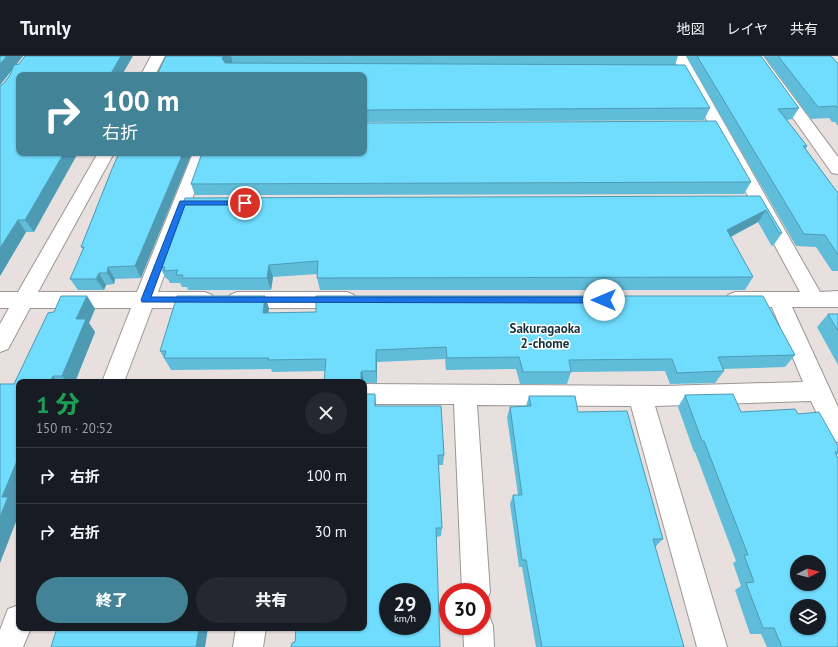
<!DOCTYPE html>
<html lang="ja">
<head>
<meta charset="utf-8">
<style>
	:root { --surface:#171b24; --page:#242831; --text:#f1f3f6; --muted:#9ea1a6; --line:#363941; --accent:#438397 }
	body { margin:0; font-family:"PT Sans","Noto Sans JP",sans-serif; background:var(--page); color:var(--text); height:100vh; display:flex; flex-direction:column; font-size:15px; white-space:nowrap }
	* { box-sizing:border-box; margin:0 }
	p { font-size:13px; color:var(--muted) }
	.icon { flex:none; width:22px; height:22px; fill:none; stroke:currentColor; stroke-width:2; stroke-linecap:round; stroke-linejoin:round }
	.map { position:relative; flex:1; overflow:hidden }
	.side { position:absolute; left:16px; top:323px; width:351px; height:252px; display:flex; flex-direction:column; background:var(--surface); border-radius:8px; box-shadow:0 1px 3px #0004 }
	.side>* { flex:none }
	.banner { position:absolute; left:16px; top:16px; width:351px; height:84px; border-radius:8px; box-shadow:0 1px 3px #0004; background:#438397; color:#fff; overflow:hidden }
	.needle { width:26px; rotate:84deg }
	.controls { position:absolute; left:790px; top:499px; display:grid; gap:8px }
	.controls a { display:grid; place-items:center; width:36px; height:36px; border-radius:50%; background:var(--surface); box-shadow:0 1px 3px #0004; font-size:20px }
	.speed { position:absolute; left:379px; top:527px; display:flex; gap:8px; font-size:20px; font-weight:700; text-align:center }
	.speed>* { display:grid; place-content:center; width:52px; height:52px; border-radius:50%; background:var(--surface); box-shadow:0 1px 3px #0004; line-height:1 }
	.speed small { font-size:10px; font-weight:400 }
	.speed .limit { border:6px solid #d22; background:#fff; color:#111 }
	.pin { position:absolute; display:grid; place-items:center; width:34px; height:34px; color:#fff; margin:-17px; border:2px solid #fff; border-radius:50%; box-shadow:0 1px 4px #0007 }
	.me { position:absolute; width:44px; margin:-22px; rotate:270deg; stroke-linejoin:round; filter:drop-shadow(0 0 3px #0008) }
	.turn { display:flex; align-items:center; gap:14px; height:84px; padding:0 20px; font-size:18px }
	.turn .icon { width:52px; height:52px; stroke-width:2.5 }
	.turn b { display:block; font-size:28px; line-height:34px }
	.round { display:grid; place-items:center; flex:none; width:42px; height:42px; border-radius:21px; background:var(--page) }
	.headline { display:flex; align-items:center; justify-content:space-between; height:68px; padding:0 20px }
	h1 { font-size:24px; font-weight:800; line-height:30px; color:#1e9e55 }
	.cta { display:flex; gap:8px; margin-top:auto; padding:8px 20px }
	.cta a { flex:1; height:46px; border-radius:24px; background:var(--accent); color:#fff; font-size:16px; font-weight:800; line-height:46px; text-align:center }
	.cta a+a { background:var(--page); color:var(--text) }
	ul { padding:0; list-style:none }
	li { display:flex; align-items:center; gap:12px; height:56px; padding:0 20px; border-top:1px solid var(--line) }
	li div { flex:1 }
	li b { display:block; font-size:15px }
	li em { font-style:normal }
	header { display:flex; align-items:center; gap:24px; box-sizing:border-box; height:56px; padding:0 20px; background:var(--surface); border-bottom:1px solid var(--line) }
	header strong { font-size:19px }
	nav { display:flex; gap:22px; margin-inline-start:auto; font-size:14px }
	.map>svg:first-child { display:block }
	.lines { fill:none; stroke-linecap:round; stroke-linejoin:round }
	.minor-casing { stroke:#9d9695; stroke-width:2 }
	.minor { fill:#fff; fill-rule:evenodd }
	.wall { fill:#60bdda }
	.shaded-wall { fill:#4e9ab2 }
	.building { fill:#70dcfe; stroke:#4e9ab2; fill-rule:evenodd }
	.route { fill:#1a73e8; stroke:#114b97 }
	.labels { text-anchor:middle; stroke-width:3; stroke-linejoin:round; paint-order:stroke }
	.neighbourhood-label { font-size:13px; font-weight:bold; fill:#14323c; stroke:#fff }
</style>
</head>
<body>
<header>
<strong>Turnly</strong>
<nav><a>地図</a><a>レイヤ</a><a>共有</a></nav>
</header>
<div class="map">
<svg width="838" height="591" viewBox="0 0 838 591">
	<rect width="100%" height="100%" fill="#e7e0df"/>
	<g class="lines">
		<g class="minor-casing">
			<path id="minor" d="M151 0H165L155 19H141Z
				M672 0H686L820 236 838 235V251H792L838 351V386L829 383 811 345 655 350 727 591H697L631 350 477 349 490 536 486 546 482 548V536H462L454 348H364V328L664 330 803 326 772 251 735 252 728 249 725 244 728 239 735 236H800Z
				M749 0H763L838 101V118L832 117Z
				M98 97H114L38 236H137L193 97H209L158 236H205L212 239 215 244 212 249 205 252H152L124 326H102L131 252H30L8 293 0 296V268L9 252H0V236H18Z
				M237 236H347L354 239 357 244 354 249 347 252H237L230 249 227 244 230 239Z
				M19 549V572H31L23 591H0V574L8 553Z
				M482 557 489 559 493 570 494 591H464L463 570H482Z
				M236 572H266L263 591H233Z"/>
		</g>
		<use href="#minor" class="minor"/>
	</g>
	<path class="wall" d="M0 0H23L16 8 34 176H26L0 220V30L4 27 10 19 12 14 0 29Z
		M166 0H678L675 9 710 52 704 64 364 66V19H157Z
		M686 0H761L799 52 792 63 787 64 807 90 806 93 838 137V215H832L816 191 796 190Z
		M764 0H831L838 8V70L835 66H832L829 62 811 63Z
		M112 113 141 222 115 223 114 228 106 229 104 234H78L70 223 83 193 81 191Z
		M751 126 744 138 195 139 191 128Z
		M760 140 782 177 773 190 771 189 758 166 731 181 753 221 745 234H320L317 222V218L273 221 271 234H188L187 231H182L180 227H170L168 223H167L165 221 159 209Z
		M87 240 95 253 89 267 95 276 75 326H19L17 448 0 507 14 328 54 256Z
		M269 252 268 257 795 299 785 311 723 313 724 315 715 327 670 328 665 315 571 316 567 328H520L516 313 446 314 445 303 377 306V327L324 326 325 315 272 316 271 313 171 314 160 295Z
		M828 258H838V309L817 271Z
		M685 339 741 356 798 358 838 390V398L836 400 838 591H767L761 578H750L735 534 741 530 733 507 736 505 695 396H694L678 351Z
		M529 340 578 356 663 483 655 491 684 591H536L522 511H519L510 448 513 439H518L507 361 510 351 526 350Z
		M376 350 444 399 443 409H438L442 472 441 480 437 481 295 586Z"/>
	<path class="shaded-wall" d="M7 0H23L0 29V8Z
		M121 0H133L122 19H110Z
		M223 0H231L233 9 225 13 222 2Z
		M64 97H78L34 176 25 164Z
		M183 97H192L141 222 135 210Z
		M766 154 758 166 720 186 727 174Z
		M18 164 26 176 0 220V192Z
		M269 209 273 221 271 234 267 222Z
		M108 211 115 223 114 228 107 217Z
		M99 217 106 229 104 234 96 223Z
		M87 240 95 253 89 267 95 276 75 326H68L62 320 76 263Z
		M265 240 269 252 267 269 263 257Z
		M376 294 377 306V327L376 315Z
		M362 315 364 326H361V316Z
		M53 320 58 326H50Z
		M375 338 376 350V362L375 350Z
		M19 400V443L17 448 19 449V458L0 507V461L2 441Z
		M199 572H208L205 591H196Z"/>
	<path class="building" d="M0 0H7L0 8Z
		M25 0H121L110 19H19V97H64L25 164H18L0 192V30L4 27 10 19 14 9 19 8Z
		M166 0H223L222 2 225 7 685 9 710 52 364 54V19H157Z
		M697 0H761L799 52 778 53 807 90H803L838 137V199L825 179 804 178Z
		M778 0H831L838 8V52L836 50 818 51Z
		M716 65 751 126 191 128 202 97H364V67Z
		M119 97H183L135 210 108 211 107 217H99L96 223H70L84 191H81L112 113Z
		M760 140 782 177H779L766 154 727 174 753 221 317 222 318 205 269 209 267 222H182L183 219H176L178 214 164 215 165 211H160L161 209H159L185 142Z
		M61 240H87L76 263H86L62 320H53L50 326H19V400L2 441H8L0 461V328H14L48 257 54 256Z
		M177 240H265L263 257 316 256V240H763L795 299 718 301 724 315 677 317 672 303 569 304 571 316H523L519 301 447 302 446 291 376 294V315H362L361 316V326H324L326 303 268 304 269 302H164L166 295H160Z
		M828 258H838V275Z
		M364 338H375V350H441L444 399H438L442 472H436L440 591H291L292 587 295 586 296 572H364ZM388 536H422V570H388Z
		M733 338 741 356 795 353 798 358 819 356 838 390V396H835L838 403V591H782L774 572H763L746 527 754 526 744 499H748L704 385H702L685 339ZM797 506H819V528H797ZM797 550H819V572H797Z
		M529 340H575L578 356 627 355 663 483H653L684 591H542L526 504H522L513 439H522L510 351 531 350Z
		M57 572H199L196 591H51Z"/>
	<path class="route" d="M180 145H245L249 147 245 149H185L151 241H604L609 244 604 247 142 246 141 244Z"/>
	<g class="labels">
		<g class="neighbourhood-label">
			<text x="545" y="277">Sakuragaoka<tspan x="545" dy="15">2-chome</tspan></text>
		</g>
	</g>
</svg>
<div class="controls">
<a><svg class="needle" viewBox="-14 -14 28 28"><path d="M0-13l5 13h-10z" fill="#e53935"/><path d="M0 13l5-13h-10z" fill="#9ea1a6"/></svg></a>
<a><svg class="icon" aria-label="layers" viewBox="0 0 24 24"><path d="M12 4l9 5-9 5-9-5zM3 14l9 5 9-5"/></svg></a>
</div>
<div class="speed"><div>29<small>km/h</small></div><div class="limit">30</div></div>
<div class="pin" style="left:245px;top:147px;background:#d93025"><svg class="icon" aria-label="arrive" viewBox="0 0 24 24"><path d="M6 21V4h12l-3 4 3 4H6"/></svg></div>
<svg class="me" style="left:604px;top:244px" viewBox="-20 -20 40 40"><circle r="19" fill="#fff"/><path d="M0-13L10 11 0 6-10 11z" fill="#1a73e8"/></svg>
<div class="banner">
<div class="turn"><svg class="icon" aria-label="right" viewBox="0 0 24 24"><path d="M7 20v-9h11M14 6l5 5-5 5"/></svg><div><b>100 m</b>右折</div></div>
</div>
<section class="side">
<div class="headline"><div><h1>1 分</h1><p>150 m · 20:52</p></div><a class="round"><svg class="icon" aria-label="close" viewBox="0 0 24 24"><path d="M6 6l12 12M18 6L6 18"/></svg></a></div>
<ul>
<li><svg class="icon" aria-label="right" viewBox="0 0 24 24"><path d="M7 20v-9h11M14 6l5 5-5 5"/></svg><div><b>右折</b></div><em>100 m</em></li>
<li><svg class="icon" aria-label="right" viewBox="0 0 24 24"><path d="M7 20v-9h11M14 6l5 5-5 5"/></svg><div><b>右折</b></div><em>30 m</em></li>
</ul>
<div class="cta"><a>終了</a><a>共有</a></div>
</section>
</div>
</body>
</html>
